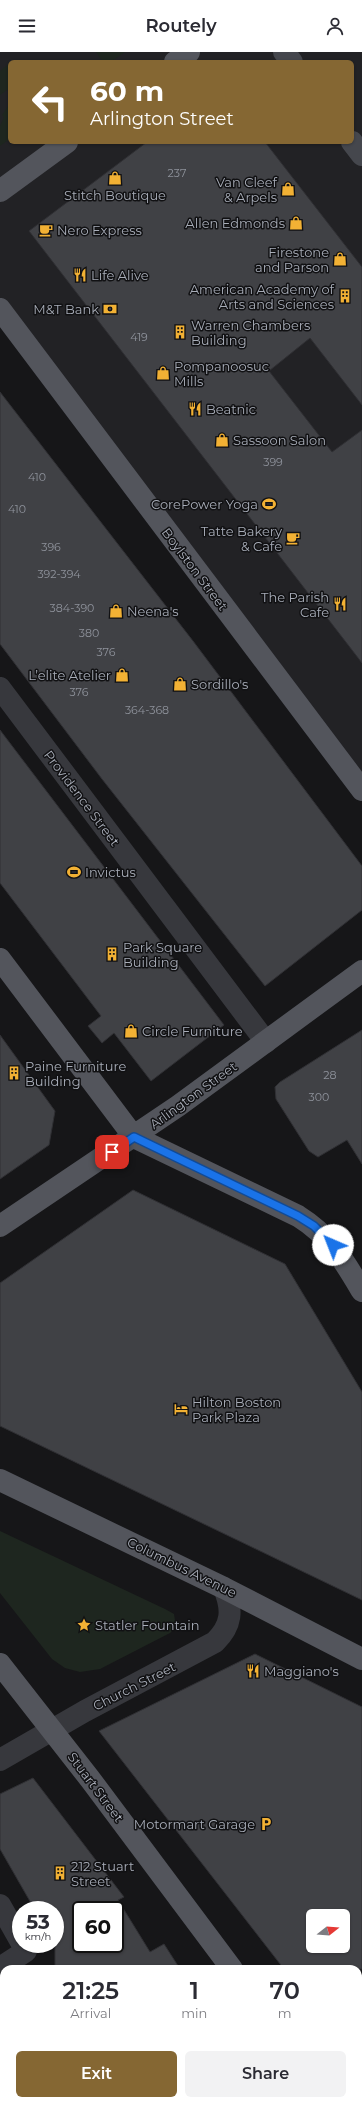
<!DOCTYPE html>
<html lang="en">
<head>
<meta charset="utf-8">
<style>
	:root { --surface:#fff; --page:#f2f2f3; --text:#2b2b33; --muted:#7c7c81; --accent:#856733 }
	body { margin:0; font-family:Montserrat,sans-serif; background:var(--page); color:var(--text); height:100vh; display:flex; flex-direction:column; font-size:15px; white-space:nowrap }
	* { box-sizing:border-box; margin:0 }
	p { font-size:13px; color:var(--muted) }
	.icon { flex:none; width:22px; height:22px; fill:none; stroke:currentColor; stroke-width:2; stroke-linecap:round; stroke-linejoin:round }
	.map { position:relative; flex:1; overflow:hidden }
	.details { position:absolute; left:0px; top:1913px; width:362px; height:140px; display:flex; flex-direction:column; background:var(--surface); border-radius:12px 12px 0 0; box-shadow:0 1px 3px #0004 }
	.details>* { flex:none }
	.banner { position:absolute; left:8px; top:8px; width:346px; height:84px; border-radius:6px; box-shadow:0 1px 3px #0004; background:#856733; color:#fff; overflow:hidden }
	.needle { width:26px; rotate:73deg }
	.fabs { position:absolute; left:306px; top:1857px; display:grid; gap:8px }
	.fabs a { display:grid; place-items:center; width:44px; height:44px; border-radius:6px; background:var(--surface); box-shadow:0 1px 3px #0004; font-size:20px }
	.speed { position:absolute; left:12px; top:1849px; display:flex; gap:8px; font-size:20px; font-weight:700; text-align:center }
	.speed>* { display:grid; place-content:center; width:52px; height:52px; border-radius:50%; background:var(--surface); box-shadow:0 1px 3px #0004; line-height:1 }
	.speed small { font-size:10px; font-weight:400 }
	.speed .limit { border:2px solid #111; border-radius:6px; background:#fff; color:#111 }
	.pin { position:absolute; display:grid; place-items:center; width:34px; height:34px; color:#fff; margin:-17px; border-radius:8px; box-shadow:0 2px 6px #0006 }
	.me { position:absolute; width:44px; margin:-22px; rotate:316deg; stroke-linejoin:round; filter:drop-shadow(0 0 3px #0008) }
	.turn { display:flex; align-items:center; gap:14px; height:84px; padding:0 16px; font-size:18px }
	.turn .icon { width:52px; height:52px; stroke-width:2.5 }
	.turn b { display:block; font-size:28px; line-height:34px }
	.eta { display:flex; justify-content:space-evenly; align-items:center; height:68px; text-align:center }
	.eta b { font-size:24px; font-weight:600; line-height:28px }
	.primary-button { display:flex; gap:8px; margin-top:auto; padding:8px 16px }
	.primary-button a { flex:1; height:46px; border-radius:6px; background:var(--accent); color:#fff; font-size:16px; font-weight:600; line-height:46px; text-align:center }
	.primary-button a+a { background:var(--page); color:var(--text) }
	header { display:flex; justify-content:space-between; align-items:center; height:52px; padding:0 16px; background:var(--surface); font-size:18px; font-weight:600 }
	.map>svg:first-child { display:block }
	.built { fill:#222225; fill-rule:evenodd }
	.green { fill:#1e261f }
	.building { fill:#404145; stroke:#303034; fill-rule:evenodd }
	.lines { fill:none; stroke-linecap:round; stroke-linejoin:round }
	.street { stroke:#37383d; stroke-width:22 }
	.secondary { stroke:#45474d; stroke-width:22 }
	.primary { stroke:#53555c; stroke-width:22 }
	.route-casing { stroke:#114b97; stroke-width:10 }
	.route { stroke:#1a73e8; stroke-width:7 }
	.labels { text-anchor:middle; stroke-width:3; stroke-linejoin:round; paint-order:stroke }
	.number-label { font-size:11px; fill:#8e929b }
	.poi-label { font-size:13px; fill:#a8adb8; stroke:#111113; text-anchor:start }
	.street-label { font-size:13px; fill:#a8adb8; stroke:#111113 }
</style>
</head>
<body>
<header><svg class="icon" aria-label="menu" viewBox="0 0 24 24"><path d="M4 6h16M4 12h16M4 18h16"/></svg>Routely<svg class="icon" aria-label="person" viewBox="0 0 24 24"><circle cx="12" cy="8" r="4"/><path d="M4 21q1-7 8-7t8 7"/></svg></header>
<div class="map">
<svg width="362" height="2053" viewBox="0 0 362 2053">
	<rect width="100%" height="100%" fill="#161618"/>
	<path class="built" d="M0 0H362V738L0 257ZM10 10H352V90H10Z"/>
	<path class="green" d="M96 0H125L111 10H103Z
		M10 11V36L0 43V19Z
		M10 51V87L0 94V74L4 65 2 63Z
		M0 1479 165 1557 174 1562 176 1575 170 1581 100 1617 80 1620 65 1616 52 1607 0 1541Z"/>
	<path class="building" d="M147 90H265L362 215V353L310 286 269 319 332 400 362 378V611L29 179Z
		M0 340 193 589 362 814V858L265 934 102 727 0 592Z
		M0 678 224 973 151 1029 114 981 102 991 88 974 101 964 0 831Z
		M362 978V1112L347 1088 318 1105 309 1099 276 1047 275 1035 280 1030Z
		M0 983 55 1059 49 1093 0 1127Z
		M133 1138 285 1212 362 1340V1548L0 1374V1231Z
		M255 1602 362 1655V1917H284L99 1679ZM313 1864H343V1894H313Z
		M33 1726 124 1845 118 1848 150 1900 164 1892 180 1917H55V1858H35L0 1797V1742ZM81 1858H115V1892H81Z"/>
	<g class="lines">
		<path class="street" d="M0 636 266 990
			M0 1708 85 1659 215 1590C232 1573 233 1558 224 1536
			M0 1853 21 1890
			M0 1916 26 1899 22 1892
			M358 1956 362 1954"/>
		<path class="secondary" d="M284 0 292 10
			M352 90 362 103"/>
		<path class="primary" d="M175 10 189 0
			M0 139 67 90
			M0 257 362 738
			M0 907 134 1085 298 1164C330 1184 343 1207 362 1239
			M0 1174 178 1054 362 919
			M0 1428 224 1536 362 1607
			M0 1612 90 1727 232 1917
			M319 2049 321 2053"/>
	</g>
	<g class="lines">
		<g class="route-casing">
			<path id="route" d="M112 1100 134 1085 298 1164 314 1174 333 1193"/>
		</g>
		<use href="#route" class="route"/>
	</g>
	<defs>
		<g id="shop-bare" transform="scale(1.08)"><path d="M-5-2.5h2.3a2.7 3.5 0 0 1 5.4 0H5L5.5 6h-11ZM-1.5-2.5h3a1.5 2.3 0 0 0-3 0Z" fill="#f2b134" stroke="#111113" stroke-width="2.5" paint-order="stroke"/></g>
		<g id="cafe-bare" transform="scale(1.08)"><path d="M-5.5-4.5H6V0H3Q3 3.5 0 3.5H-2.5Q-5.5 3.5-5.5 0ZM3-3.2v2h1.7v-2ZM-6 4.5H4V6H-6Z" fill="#f2b134" stroke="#111113" stroke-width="2.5" paint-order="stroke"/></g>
		<g id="restaurant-bare" transform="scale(1.08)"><path d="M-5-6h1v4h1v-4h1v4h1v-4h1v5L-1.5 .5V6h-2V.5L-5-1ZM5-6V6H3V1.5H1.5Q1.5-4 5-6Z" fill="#f2b134" stroke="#111113" stroke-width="2.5" paint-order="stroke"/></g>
		<g id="building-bare" transform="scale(1.08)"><path d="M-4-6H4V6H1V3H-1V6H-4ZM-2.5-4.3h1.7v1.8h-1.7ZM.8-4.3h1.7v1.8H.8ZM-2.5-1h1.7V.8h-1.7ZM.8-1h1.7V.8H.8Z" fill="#f2b134" stroke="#111113" stroke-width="2.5" paint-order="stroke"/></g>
		<g id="bank-bare" transform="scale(1.08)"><path d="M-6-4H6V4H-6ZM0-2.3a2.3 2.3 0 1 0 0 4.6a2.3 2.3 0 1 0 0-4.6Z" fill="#f2b134" stroke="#111113" stroke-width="2.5" paint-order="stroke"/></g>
		<g id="stadium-bare" transform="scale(1.08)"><path d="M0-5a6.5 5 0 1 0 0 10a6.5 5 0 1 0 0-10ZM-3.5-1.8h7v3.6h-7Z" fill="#f2b134" stroke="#111113" stroke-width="2.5" paint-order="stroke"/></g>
		<g id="hotel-bare" transform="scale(1.08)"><path d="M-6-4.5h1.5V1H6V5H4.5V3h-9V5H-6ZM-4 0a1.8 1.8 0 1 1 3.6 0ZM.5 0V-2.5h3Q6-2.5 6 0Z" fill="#f2b134" stroke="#111113" stroke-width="2.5" paint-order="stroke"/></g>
		<g id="sight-bare" transform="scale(1.08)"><path d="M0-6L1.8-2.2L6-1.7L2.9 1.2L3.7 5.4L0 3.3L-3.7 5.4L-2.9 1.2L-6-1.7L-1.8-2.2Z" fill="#f2b134" stroke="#111113" stroke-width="2.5" paint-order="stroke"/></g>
		<g id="parking-bare" transform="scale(1.08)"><path d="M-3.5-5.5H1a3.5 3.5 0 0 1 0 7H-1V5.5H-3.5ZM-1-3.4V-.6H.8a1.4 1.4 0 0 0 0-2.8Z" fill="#f2b134" stroke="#111113" stroke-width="2.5" paint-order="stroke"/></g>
	</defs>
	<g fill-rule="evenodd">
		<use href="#shop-bare" x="115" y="126"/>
		<use href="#shop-bare" x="288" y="137"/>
		<use href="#shop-bare" x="296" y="171"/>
		<use href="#cafe-bare" x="46" y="178"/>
		<use href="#shop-bare" x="340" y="207"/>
		<use href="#restaurant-bare" x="80" y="223"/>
		<use href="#building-bare" x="345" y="244"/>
		<use href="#bank-bare" x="110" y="257"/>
		<use href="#building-bare" x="180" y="280"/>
		<use href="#shop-bare" x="163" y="321"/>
		<use href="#restaurant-bare" x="195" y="357"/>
		<use href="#shop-bare" x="222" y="388"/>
		<use href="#stadium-bare" x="269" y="452"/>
		<use href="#cafe-bare" x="293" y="486"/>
		<use href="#restaurant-bare" x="340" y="552"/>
		<use href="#shop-bare" x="116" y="559"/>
		<use href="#shop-bare" x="122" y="623"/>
		<use href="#shop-bare" x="180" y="632"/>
		<use href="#stadium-bare" x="74" y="820"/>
		<use href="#building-bare" x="112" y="902"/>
		<use href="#shop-bare" x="131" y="979"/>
		<use href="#building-bare" x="14" y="1021"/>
		<use href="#hotel-bare" x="181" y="1357"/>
		<use href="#sight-bare" x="84" y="1573"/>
		<use href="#restaurant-bare" x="253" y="1619"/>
		<use href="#parking-bare" x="266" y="1772"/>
		<use href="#building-bare" x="60" y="1821"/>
	</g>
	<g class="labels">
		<g class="number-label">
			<text x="177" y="125">237</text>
			<text x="139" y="289">419</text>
			<text x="273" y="414">399</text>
			<text x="37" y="429">410</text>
			<text x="17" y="461">410</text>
			<text x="51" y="499">396</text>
			<text x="59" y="526">392-394</text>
			<text x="72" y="560">384-390</text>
			<text x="89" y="585">380</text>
			<text x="106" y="604">376</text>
			<text x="79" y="644">376</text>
			<text x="147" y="662">364-368</text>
			<text x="330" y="1027">28</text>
			<text x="319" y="1049">300</text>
		</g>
		<g class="poi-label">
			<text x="277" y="135" text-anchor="end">Van Cleef<tspan x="277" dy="15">&amp; Arpels</tspan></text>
			<text x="115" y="148" text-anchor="middle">Stitch Boutique</text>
			<text x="285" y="176" text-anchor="end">Allen Edmonds</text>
			<text x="57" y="183">Nero Express</text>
			<text x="329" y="205" text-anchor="end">Firestone<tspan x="329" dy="15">and Parson</tspan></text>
			<text x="91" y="228">Life Alive</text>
			<text x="334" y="242" text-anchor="end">American Academy of<tspan x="334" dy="15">Arts and Sciences</tspan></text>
			<text x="99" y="262" text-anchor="end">M&amp;T Bank</text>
			<text x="191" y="278">Warren Chambers<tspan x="191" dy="15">Building</tspan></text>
			<text x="174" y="319">Pompanoosuc<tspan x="174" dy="15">Mills</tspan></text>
			<text x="206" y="362">Beatnic</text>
			<text x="233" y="393">Sassoon Salon</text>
			<text x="258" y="457" text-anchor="end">CorePower Yoga</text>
			<text x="282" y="484" text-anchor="end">Tatte Bakery<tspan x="282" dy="15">&amp; Cafe</tspan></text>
			<text x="329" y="550" text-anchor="end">The Parish<tspan x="329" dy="15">Cafe</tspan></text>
			<text x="127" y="564">Neena's</text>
			<text x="111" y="628" text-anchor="end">L’elite Atelier</text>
			<text x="191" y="637">Sordillo's</text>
			<text x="85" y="825">Invictus</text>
			<text x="123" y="900">Park Square<tspan x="123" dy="15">Building</tspan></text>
			<text x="142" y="984">Circle Furniture</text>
			<text x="25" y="1019">Paine Furniture<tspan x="25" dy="15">Building</tspan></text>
			<text x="192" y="1355">Hilton Boston<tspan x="192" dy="15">Park Plaza</tspan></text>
			<text x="95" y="1578">Statler Fountain</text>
			<text x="264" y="1624">Maggiano's</text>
			<text x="255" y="1777" text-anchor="end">Motormart Garage</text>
			<text x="71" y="1819">212 Stuart<tspan x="71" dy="15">Street</tspan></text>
		</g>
		<g class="street-label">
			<text transform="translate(195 517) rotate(53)" y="5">Boylston Street</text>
			<text transform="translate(82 746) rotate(53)" y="5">Providence Street</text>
			<text transform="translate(193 1043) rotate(-36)" y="5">Arlington Street</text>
			<text transform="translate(182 1515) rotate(26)" y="5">Columbus Avenue</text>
			<text transform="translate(134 1634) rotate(-27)" y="5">Church Street</text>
			<text transform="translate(96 1735) rotate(53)" y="5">Stuart Street</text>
		</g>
	</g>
</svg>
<div class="fabs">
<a><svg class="needle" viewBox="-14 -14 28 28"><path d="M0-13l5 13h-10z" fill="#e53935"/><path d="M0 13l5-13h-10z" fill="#7c7c81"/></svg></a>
</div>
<div class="speed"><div>53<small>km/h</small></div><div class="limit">60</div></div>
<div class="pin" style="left:112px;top:1100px;background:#d93025"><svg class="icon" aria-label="arrive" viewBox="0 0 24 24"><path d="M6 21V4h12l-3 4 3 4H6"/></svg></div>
<svg class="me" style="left:333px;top:1193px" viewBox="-20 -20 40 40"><circle r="19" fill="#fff"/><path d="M0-13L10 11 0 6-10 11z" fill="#1a73e8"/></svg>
<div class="banner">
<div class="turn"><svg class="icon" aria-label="left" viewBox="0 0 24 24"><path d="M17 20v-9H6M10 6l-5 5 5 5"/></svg><div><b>60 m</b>Arlington Street</div></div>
</div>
<section class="details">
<div class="eta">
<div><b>21:25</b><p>Arrival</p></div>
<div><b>1</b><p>min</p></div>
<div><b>70</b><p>m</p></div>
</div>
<div class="primary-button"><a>Exit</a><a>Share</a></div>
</section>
</div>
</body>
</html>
